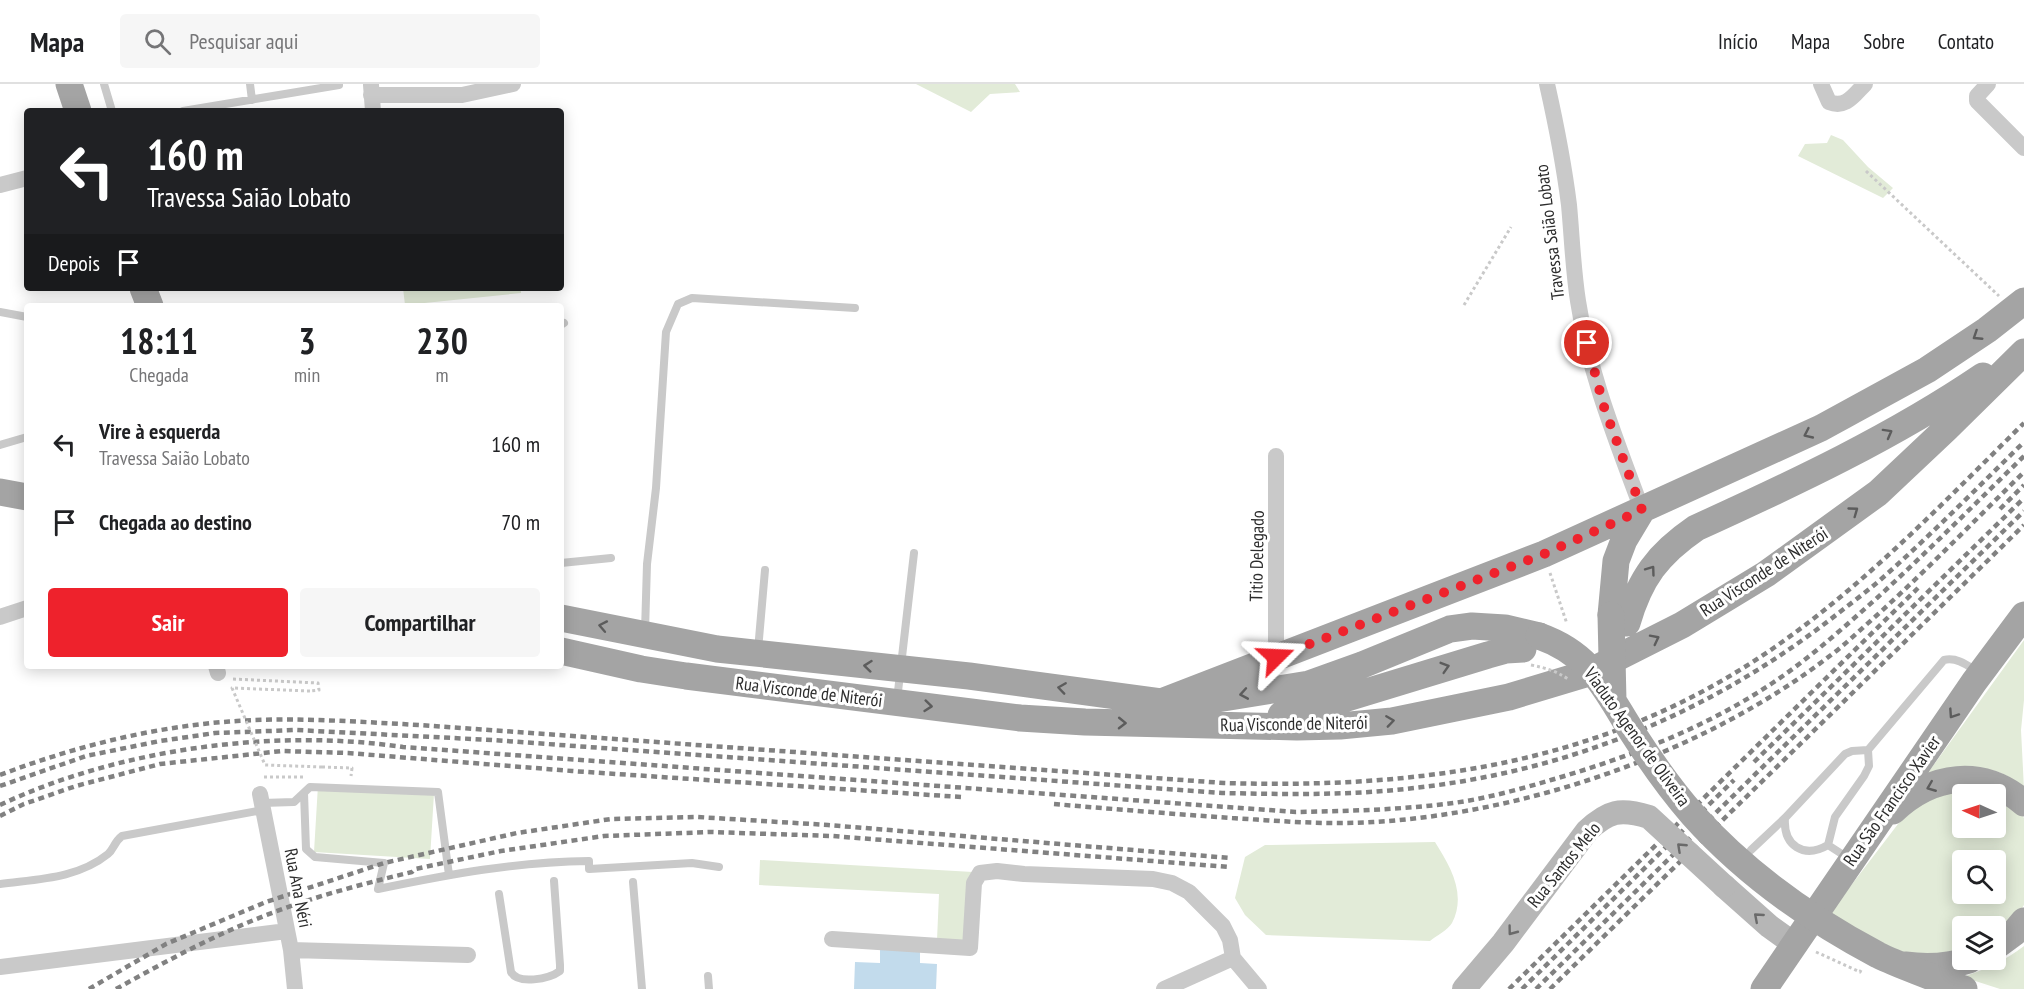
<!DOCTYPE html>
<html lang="pt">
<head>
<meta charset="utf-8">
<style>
	:root { --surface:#fff; --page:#f6f6f6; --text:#202124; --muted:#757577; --line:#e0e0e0; --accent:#ee222c }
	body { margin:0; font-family:"PT Sans Narrow",sans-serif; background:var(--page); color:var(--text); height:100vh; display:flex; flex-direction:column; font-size:22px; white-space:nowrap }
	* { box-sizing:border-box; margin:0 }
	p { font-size:20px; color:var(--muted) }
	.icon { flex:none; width:33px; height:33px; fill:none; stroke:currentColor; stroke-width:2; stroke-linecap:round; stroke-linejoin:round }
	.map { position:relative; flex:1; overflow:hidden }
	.side { position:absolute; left:24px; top:219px; width:540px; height:366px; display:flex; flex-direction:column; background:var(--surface); border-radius:6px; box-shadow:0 3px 15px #0003 }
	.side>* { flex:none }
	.top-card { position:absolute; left:24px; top:24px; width:540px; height:183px; border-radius:6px; box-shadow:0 3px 15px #0003; background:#202124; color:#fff; overflow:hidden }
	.needle { width:39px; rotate:273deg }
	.fabs { position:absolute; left:1952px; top:700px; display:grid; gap:12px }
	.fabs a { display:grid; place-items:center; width:54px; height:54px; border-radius:6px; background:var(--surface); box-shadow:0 3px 15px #0003; font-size:30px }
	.pin { position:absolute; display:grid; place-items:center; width:51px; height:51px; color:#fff; margin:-26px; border:3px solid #fff; border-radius:50%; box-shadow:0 2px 6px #0007 }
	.me { position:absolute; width:66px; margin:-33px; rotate:69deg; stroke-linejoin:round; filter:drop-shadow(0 0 4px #0008) }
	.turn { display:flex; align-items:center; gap:21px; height:126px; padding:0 24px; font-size:27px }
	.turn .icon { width:78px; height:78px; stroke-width:2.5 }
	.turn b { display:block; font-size:42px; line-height:51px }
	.then { display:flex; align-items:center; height:57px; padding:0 24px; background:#0003; gap:12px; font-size:22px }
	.eta { display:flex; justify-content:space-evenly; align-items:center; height:102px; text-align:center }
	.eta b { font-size:36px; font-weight:700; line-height:42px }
	.button { display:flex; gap:12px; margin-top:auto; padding:12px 24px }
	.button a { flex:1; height:69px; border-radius:6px; background:var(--accent); color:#fff; font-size:24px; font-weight:700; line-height:69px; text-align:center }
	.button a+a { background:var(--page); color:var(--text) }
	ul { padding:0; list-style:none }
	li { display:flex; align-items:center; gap:18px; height:78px; padding:0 24px }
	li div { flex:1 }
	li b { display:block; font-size:22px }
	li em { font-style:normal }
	header { display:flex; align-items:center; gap:36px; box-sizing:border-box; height:84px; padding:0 30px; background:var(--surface); border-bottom:2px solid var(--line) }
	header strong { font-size:28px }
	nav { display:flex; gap:33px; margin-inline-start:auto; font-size:21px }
	.search { width:420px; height:54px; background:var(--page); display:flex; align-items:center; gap:15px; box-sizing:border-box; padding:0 21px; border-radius:6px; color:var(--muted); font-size:22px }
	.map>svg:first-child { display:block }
	.green { fill:#e2ebd8; fill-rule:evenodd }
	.water { fill:#c2dbec }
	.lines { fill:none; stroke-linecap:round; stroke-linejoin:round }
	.path { stroke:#c9c9c9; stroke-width:3; stroke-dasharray:3 3; stroke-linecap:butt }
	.service { stroke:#c9c9c9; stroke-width:8 }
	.minor { stroke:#c9c9c9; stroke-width:16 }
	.secondary { stroke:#b6b6b6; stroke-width:24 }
	.primary { stroke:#a4a4a4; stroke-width:27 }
	.rail { stroke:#818181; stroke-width:4.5; stroke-dasharray:6 4.5; stroke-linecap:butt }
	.path-bridge { stroke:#c9c9c9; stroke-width:3; stroke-dasharray:3 3; stroke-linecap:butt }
	.secondary-bridge { stroke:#b6b6b6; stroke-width:24 }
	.primary-bridge { stroke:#a4a4a4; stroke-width:27 }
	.oneway { stroke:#5c5c5c }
	.oneway2 { stroke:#6a6a6a }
	.route { stroke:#ee222c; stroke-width:10; stroke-dasharray:0 18 }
	.labels { text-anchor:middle; stroke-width:6; stroke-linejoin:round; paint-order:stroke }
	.street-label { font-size:18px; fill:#2c2c2c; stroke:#fff }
</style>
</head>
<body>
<header>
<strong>Mapa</strong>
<div class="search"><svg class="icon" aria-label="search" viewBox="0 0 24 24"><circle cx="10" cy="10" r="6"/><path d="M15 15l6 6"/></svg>Pesquisar aqui</div>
<nav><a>Início</a><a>Mapa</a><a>Sobre</a><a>Contato</a></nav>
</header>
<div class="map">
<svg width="2024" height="905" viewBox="0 0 2024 905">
	<rect width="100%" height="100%" fill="#fff"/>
	<path class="green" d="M916 0H1015L1020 8 990 10 971 28Z
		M1831 51 1843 56 1868 83 1893 104 1883 114 1798 72 1805 60 1827 59Z
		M403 204H521V209L405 221Z
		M2024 556V616L2021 646 2024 705C1994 674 1962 686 1925 693Z
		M318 701 434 709 430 775 314 768Z
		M1947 706 1994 711H1962V744H1995V711L2020 728 2024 734V821L2015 834 1995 852V843H1962V869L1907 874 1830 829 1898 740 1925 716ZM1962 777H1995V810H1962Z
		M1435 758C1450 782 1467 810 1452 839 1448 846 1436 852 1430 857L1266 851 1245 831 1235 814 1245 773 1265 761Z
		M760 776 973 788 969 858 937 856 939 810 759 801Z
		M2024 862V905H2000L1963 893C1985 885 2005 877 2024 862Z"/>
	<path class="water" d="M880 863 920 864V879L937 880 936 905H854L855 878 880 879Z"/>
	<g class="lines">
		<path class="path" d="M1866 87 1999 212
			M1464 221 1511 143
			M1550 489 1567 540
			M233 595 318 599 319 606 310 607
			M322 683 352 684 351 692
			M264 693H303
			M1816 868 1860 888 1861 886"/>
		<path class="service" d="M104 0 112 27
			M250 0 252 16
			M183 27 339 1
			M0 228 27 233
			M561 241 564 239
			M0 361 27 353
			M561 479 611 474
			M645 547 647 480 656 404 666 248 678 220 692 214 855 224
			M758 566 765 486
			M897 616 914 469
			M304 709 306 765 315 773 384 779 378 805C451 790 514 778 589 777V785L692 779 719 783
			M262 719 294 718 310 703 438 708 449 791
			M1785 734C1783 762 1804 775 1828 761
			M1751 766 1785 734 1845 670 1852 667 1868 666
			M1848 774 1828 761 1835 733 1864 692 1869 682 1868 666 1944 576C1957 573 1967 581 1978 588
			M633 798 642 905
			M0 800C37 795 77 795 108 770 114 765 114 758 122 752L263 726
			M499 810 511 888C518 901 549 895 560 887V881L554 797
			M708 892 709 905"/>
		<path class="minor" d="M1547 0C1556 40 1564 81 1569 121 1572 153 1573 185 1578 217 1589 290 1617 358 1642 426
			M1821 0 1829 18C1846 25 1854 11 1865 0
			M1988 0 1977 12V17L2024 64
			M371 1 373 27
			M371 11H462L513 0
			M0 101 27 94
			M0 533 27 524
			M1276 573V372
			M216 582 218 589
			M260 710 291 866 295 905
			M832 855 970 864 974 799 980 789 997 787 1024 790 1153 795 1172 799 1189 808 1223 842 1230 856 1233 874
			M291 866 468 871
			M1233 874 1259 905
			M0 883 287 847
			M1164 905 1233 874"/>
		<path class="secondary" d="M1724 802 1769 842 1794 860"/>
		<path class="primary" d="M69 0 78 27
			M143 204 150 222
			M0 408 27 413
			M1611 531 1616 477 1624 456 1642 426
			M561 534 717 565 969 592 1161 618 1544 470 1821 344 1927 286 1987 246 2024 217
			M1627 539C1640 494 1658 470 1696 444 1795 399 1893 353 1983 292
			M561 567 641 585 686 592 1020 634 1085 638 1297 643 1340 642 1392 637 1509 613 1585 590 1682 541 1766 490 1878 409 1947 344 2024 268
			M1184 617 1211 616 1309 600 1362 581 1450 545 1472 542 1505 544 1539 552
			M1281 631 1314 624 1488 571 1506 566 1523 565
			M1893 727C1932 690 1982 683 2024 719
			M1995 863 2014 849 2024 837
			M1905 881C1928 884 1948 883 1969 876
			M1941 897 1964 905
			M1764 905 1974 598 2024 531"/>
		<path class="rail" d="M2000 425 2024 401
			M1754 678 2024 414
			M0 691C76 662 156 642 237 637 298 633 359 638 420 641L1224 699C1423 705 1607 680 1775 563 1867 499 1945 417 2024 339
			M0 702 86 672 160 657 215 649 296 646 492 656 1222 709C1271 710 1320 711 1369 708 1543 697 1698 639 1836 531 1850 520 1865 509 1879 497 1929 453 1976 405 2024 358
			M1054 720C1113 725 1173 730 1232 734 1279 737 1326 741 1373 738 1530 729 1707 667 1831 571 1847 559 1861 545 1876 532 1927 486 1975 436 2024 388
			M0 721C118 665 274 644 403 663L1296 728C1346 727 1395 726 1445 720 1481 716 1517 706 1551 696 1627 674 1705 644 1771 600 1809 575 1843 544 1877 514 1927 468 1975 420 2024 372
			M0 732 24 720 76 702 160 680 282 667 348 669 572 687 961 713
			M89 905 166 860 266 818 384 779 517 749 611 735 698 733 828 741 1230 774
			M116 905C161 880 207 855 254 836 305 815 358 801 412 788L415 785 501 767 604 752 710 748 832 752 1229 783
			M1509 905 1918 504
			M1522 905 1734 696
			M1536 905 2024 427
			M1550 905 2024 441"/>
		<path class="path-bridge" d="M1531 581C1546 584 1556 587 1568 595
			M310 607 232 604 265 681 322 683"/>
		<path class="secondary-bridge" d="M1464 905 1503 859 1587 747C1608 727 1620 724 1649 733L1724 802"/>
		<path class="primary-bridge" d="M1611 531 1613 617
			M1539 552C1593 571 1605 606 1634 651 1652 679 1671 706 1693 731 1744 788 1810 835 1878 871 1898 881 1920 888 1941 897"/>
	</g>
	<defs><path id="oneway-chevron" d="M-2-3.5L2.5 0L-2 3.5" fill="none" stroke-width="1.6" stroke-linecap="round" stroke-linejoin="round" transform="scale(1.5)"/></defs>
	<g class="oneway">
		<use href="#oneway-chevron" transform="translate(1977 252) rotate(147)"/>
		<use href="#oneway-chevron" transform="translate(1888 349) rotate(-29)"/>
		<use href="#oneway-chevron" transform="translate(1808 350) rotate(155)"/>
		<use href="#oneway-chevron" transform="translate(1854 427) rotate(-36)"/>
		<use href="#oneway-chevron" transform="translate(1651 486) rotate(-54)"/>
		<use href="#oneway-chevron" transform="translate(603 542) rotate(-169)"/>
		<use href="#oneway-chevron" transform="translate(1655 555) rotate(-27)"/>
		<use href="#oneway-chevron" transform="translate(868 582) rotate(-174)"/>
		<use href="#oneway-chevron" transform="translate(1445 583) rotate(-17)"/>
		<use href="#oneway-chevron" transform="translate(1062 604) rotate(-172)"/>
		<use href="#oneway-chevron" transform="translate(1244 610) rotate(170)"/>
		<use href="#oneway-chevron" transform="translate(928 622) rotate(6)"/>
		<use href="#oneway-chevron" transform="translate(1953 630) rotate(124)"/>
		<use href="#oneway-chevron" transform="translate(1390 637) rotate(-8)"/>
		<use href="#oneway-chevron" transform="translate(1122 639) rotate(1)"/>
		<use href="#oneway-chevron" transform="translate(1931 703) rotate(158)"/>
	</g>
	<g class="oneway2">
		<use href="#oneway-chevron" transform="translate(1681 763) rotate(-137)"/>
		<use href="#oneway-chevron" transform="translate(1758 833) rotate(-139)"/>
		<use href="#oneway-chevron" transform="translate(1512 847) rotate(127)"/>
	</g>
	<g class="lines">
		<path class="route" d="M1276 573 1544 470 1642 426 1604 323 1587 259"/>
	</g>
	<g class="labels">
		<g class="street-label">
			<text transform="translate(1550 148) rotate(-97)" y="6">Travessa Saião Lobato</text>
			<text transform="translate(1257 472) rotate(-89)" y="6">Titio Delegado</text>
			<text transform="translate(1764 488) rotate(-33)" y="6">Rua Visconde de Niterói</text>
			<text transform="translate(809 608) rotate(7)" y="6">Rua Visconde de Niterói</text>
			<text transform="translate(1294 640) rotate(-1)" y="6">Rua Visconde de Niterói</text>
			<text transform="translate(1637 653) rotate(54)" y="6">Viaduto Agenor de Oliveira</text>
			<text transform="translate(1892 717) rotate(-55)" y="6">Rua São Francisco Xavier</text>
			<text transform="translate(1564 781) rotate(-51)" y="6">Rua Santos Melo</text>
			<text transform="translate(298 804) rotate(79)" y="6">Rua Ana Néri</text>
		</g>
	</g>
</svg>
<div class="fabs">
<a><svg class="needle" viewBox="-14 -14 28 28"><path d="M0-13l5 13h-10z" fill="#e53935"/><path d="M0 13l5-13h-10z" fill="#757577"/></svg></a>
<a><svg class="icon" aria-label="search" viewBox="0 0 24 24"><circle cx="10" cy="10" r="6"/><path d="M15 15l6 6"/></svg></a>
<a><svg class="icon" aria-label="layers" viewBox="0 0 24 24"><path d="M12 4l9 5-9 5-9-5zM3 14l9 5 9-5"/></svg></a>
</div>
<div class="pin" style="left:1587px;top:259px;background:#d93025"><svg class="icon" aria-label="arrive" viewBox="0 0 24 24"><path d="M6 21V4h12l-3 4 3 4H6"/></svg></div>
<svg class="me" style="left:1276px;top:573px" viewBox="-20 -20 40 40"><path d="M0-17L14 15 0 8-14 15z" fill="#ee222c" stroke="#fff" stroke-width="4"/></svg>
<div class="top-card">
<div class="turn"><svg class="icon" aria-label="left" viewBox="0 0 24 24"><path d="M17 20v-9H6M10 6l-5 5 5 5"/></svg><div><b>160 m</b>Travessa Saião Lobato</div></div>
<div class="then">Depois<svg class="icon" aria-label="arrive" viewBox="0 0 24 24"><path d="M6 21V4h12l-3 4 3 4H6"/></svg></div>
</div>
<section class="side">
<div class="eta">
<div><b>18:11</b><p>Chegada</p></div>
<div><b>3</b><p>min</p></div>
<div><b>230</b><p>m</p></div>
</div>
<ul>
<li><svg class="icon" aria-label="left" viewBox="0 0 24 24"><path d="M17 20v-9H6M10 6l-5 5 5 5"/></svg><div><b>Vire à esquerda</b><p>Travessa Saião Lobato</p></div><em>160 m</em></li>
<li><svg class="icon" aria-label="arrive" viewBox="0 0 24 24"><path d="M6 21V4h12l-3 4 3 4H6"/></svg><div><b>Chegada ao destino</b></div><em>70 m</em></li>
</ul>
<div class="button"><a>Sair</a><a>Compartilhar</a></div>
</section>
</div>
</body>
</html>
